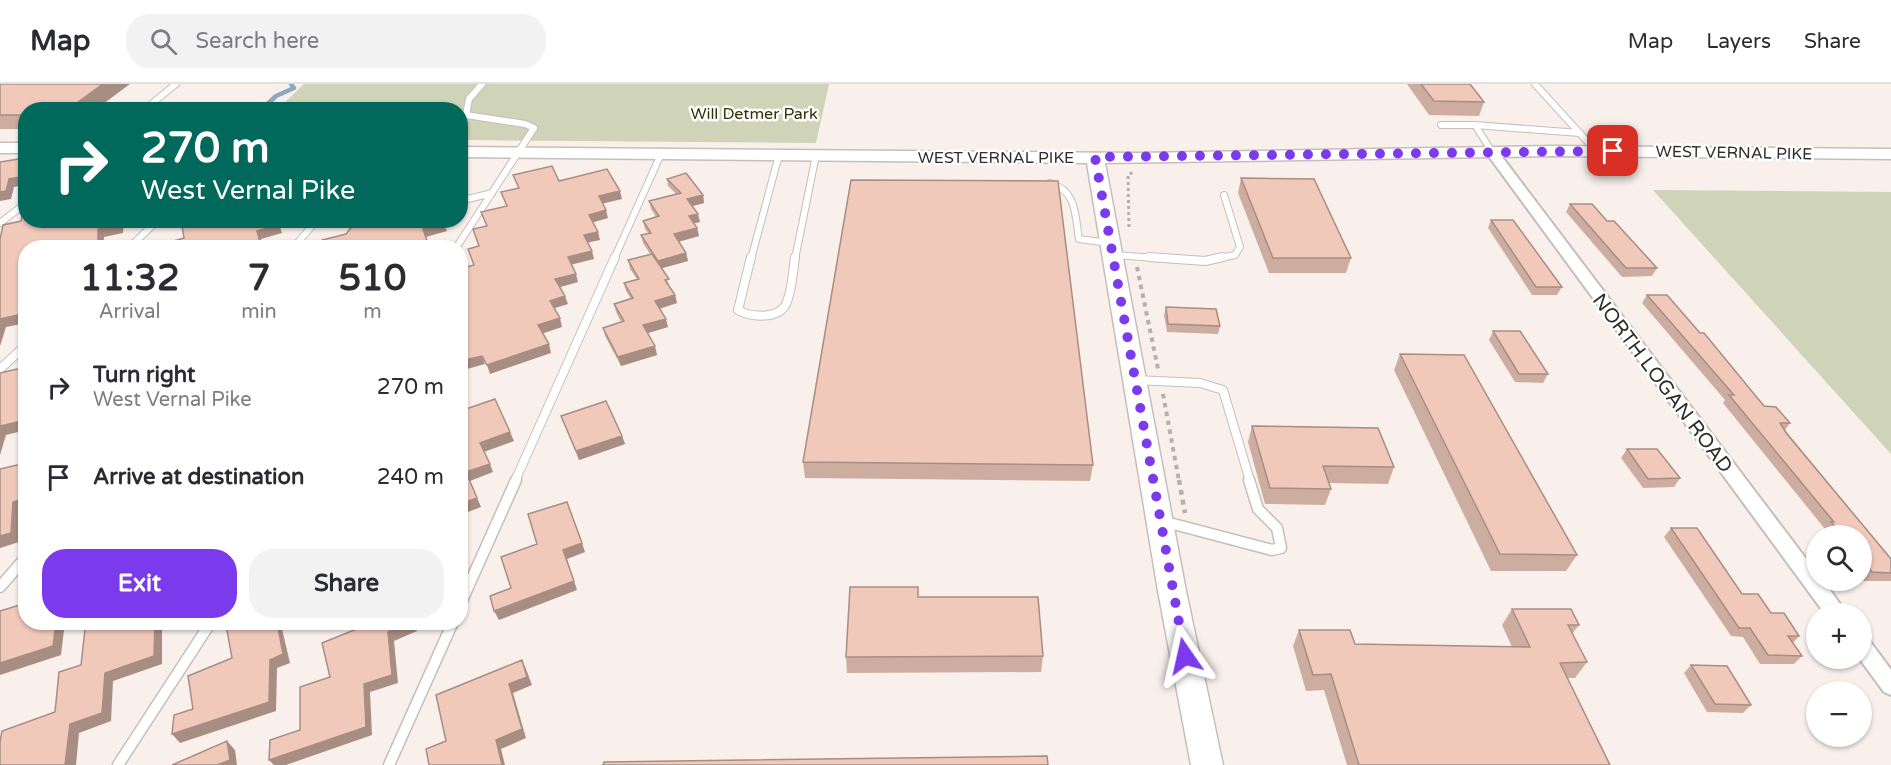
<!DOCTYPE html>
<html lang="en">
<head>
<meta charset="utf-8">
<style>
	:root { --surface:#fff; --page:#f2f2f3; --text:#2b2b33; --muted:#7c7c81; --line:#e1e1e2; --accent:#7c3aed }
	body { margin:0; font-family:"Varela Round",sans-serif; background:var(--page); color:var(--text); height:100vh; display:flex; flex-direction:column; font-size:22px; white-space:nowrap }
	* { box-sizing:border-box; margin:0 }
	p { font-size:20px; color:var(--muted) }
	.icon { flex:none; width:33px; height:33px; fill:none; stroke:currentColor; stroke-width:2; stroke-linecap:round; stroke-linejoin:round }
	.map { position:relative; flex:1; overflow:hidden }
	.drawer { position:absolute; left:18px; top:156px; width:450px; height:390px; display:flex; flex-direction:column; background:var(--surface); border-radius:24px; box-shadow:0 2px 4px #0004 }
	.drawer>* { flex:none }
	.guide { position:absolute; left:18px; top:18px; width:450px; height:126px; border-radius:24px; box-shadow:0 2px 4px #0004; background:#00695c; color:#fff; overflow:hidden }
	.controls { position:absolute; left:1806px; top:441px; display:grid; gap:12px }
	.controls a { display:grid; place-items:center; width:66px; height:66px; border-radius:50%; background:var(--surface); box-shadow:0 2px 4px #0004; font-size:30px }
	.pin { position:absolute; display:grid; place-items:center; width:51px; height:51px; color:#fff; margin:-26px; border-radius:12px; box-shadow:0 3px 9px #0006 }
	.me { position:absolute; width:66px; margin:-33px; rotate:349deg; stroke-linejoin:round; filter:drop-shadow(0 0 4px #0008) }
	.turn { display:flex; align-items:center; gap:21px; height:126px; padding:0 24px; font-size:27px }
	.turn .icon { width:78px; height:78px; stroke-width:2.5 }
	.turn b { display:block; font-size:42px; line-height:51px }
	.eta { display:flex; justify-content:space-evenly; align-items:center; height:102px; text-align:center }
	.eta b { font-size:36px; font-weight:700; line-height:42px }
	.action { display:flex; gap:12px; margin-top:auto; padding:12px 24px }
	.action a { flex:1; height:69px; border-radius:24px; background:var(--accent); color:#fff; font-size:24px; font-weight:700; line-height:69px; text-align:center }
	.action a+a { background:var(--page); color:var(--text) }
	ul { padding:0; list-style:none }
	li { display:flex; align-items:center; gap:18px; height:90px; padding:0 24px }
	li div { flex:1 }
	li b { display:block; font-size:22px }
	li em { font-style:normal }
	header { display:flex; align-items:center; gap:36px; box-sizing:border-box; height:84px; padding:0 30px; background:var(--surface); border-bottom:2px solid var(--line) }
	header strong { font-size:28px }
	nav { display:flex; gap:33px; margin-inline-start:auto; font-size:21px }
	.search { width:420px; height:54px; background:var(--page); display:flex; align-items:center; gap:15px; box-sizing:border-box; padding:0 21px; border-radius:24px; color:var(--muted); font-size:22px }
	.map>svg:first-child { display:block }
	.green { fill:#cfd3b7 }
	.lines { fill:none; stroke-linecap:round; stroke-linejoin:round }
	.stream { stroke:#8da8c2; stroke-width:4.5 }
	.lane-far2-casing { stroke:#c7bebb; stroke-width:8 }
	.lane-far1-casing { stroke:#c7bebb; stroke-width:10 }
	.lane-casing { stroke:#c7bebb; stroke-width:13 }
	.street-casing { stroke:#c7bebb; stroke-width:4 }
	.secondary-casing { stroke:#c7bebb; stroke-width:3 }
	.path-far2 { stroke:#b6afac; stroke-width:3; stroke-dasharray:3 3; stroke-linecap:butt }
	.path-far1 { stroke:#b6afac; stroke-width:4; stroke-dasharray:4.5 4.5; stroke-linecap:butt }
	.path { stroke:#b6afac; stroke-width:4.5; stroke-dasharray:5 5; stroke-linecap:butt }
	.lane-far2 { stroke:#fff; stroke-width:6 }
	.lane-far1 { stroke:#fff; stroke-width:8 }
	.lane { stroke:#fff; stroke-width:10 }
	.street { fill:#fff; fill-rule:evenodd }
	.secondary { fill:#fff; fill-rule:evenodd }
	.wall { fill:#ceada1 }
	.shaded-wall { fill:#a88d83 }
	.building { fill:#f0c9bb; stroke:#a88d83; stroke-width:1.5 }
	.route { stroke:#7c3aed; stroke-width:10; stroke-dasharray:0 18 }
	.labels { text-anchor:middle; stroke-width:5; stroke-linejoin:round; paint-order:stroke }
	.far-park-label { font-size:16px; fill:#2f3205; stroke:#fff }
	.far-street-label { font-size:16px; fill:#2f2c2a; stroke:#fff }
	.street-label { font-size:20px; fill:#2f2c2a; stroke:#fff }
</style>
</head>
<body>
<header>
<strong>Map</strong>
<div class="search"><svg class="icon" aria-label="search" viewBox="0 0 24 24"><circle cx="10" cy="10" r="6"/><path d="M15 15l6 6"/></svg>Search here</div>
<nav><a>Map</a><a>Layers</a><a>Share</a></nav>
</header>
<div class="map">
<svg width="1891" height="681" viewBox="0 0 1891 681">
	<rect width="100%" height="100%" fill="#f9f0ec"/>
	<path class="green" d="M304 0H829L816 59 461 56 460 26H277Z
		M1653 106 1891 108V370Z"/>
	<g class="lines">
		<path class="stream" d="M261 26 276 12 294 4 291 0"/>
		<g class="lane-far2-casing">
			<path id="lane-far2" d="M1535 0 1596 67
				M144 26 176 0
				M1441 41H1475
				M1492 68 1475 41 1580 49
				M1050 99C1077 107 1075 131 1079 155L1109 159
				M460 117 492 109
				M0 139 26 119
				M129 164 158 136
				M293 164 317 136
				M456 164 534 44 525 40 466 31 469 15 482 0
				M1113 171 1172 175
				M614 175 661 70
				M751 175 779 71
				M795 175 816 71
				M1216 175 1235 171 1240 163 1224 111"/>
		</g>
		<g class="lane-far1-casing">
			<path id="lane-far1" d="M751 173 738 226C750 233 778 236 786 220 792 207 793 187 795 173
				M1149 173 1205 177 1223 173
				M0 285 26 261
				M1135 296 1200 299 1223 306 1250 397
				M515 397 615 173"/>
		</g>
		<g class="lane-casing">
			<path id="lane" d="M1162 437 1272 466 1281 464 1277 444 1258 425 1249 396
				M0 503 26 473
				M460 521 516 396
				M118 681 211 538
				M389 681 453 538"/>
		</g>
		<g class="street-casing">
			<path id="street" d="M1492 64 1496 65 1816 488V496H1823L1847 530H1825L1488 71 1486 68Z
				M1862 554 1869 556 1891 586V611L1884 608 1859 574Z"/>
		</g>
		<g class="secondary-casing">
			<path id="secondary" d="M0 59H26V69H0Z
				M1554 62 1891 65V75L1554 72 1105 79 1186 507 1223 681H1191L1158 507 1087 79 460 73V63L1138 69Z"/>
		</g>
		<path class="path-far2" d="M1129 143 1128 91 1133 88"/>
		<path class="path-far1" d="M1137 183 1158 285
			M1163 310 1179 397"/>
		<path class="path" d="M1179 396 1185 429"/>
		<use href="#lane-far2" class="lane-far2"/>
		<use href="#lane-far1" class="lane-far1"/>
		<use href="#lane" class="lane"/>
		<use href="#street" class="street"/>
		<use href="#secondary" class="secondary"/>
	</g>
	<path class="wall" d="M0 0 26 26V45H0Z
		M1407 0H1470L1484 18 1479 32 1429 31Z
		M1241 94 1351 174 1346 189H1269L1238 109Z
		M667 95 703 111 704 119 692 122 700 138 694 139 697 144 699 152 679 158 686 169 688 177 662 184 670 203 675 211 677 219 660 225 668 243 647 249 657 271 621 282 605 252 603 244 621 238 616 228 614 220 631 215 626 207 624 199 637 195 630 185 628 176 650 170 643 159 641 151 648 149 645 145 643 137 656 133 651 125 649 117 676 110 668 102Z
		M1570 120 1607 137 1657 184 1652 192 1622 193 1566 128Z
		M1491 136 1562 203 1557 211H1532L1488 144Z
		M1647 211 1700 249 1764 322 1790 339 1785 346 1891 475V497H1864L1862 494V452H1828L1824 446 1825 445 1723 319 1725 316 1642 219Z
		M1166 223 1220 242 1218 250 1167 248 1164 231Z
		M1493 247 1548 290 1543 299 1515 298 1489 256Z
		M1400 270 1577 471 1566 487H1491L1394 286Z
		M561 332 622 352 625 360 579 376Z
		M1252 342 1394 383 1388 400 1329 399 1331 405 1325 421 1265 420 1248 358Z
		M1627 365 1680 394 1674 403 1643 404 1621 374Z
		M803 378 1093 381 1090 397 805 394Z
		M1671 444 1742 510 1771 529 1799 552 1793 559 1802 572 1794 580H1760L1743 553 1731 552 1664 453Z
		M1512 525 1579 541 1572 550 1587 578 1575 594H1567L1610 681H1347L1324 606 1306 607 1293 562 1299 546 1355 560 1512 563 1502 541Z
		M1043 572 1041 588 847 589 846 573Z
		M1691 581 1751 621 1743 629 1707 628 1684 589Z"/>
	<path class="shaded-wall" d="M103 0H130L95 26H67Z
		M25 74 26 101 14 103 11 115 0 117V108L9 95Z
		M620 107 622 115 601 120 599 112Z
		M703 111 704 119 689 123 687 115Z
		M606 126 608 134 591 139 589 131Z
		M698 130 700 138 690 140 689 132Z
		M118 136H124L123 149 104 153 103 164H79L98 145Z
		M277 136H280L278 137 282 149 261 155 263 164H254L257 147Z
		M443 139 447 147 426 153 430 164H425L423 145Z
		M697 144 699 152 676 158 674 150Z
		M598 148 600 156 586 159 584 151Z
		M592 167 594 175 570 181 568 173Z
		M686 169 688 177 659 185 658 177Z
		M576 190 578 198 557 204 555 195Z
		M26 210V239L6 243 0 262V235Z
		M675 211 677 219 657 225 655 217Z
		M565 212 568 220 552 225 550 217Z
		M560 234 562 243 541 250 538 241Z
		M666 235 668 243 645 250 643 241Z
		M549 260 551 269 490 290 487 281Z
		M655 262 657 271 621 282 618 273Z
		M482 272 485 280 460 287V277Z
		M26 325V346L6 351 0 371V342Z
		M510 348 514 357 484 368 480 359Z
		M622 352 625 360 579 376 576 367Z
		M490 380 493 388 470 397 481 423 460 431V420L466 388Z
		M26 414V425L21 427 19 458 0 464V452L13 418Z
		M582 459 585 468 567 475 577 506 499 536 494 527 563 466Z
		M56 538H65L61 571 0 591V579Z
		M155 538H183L162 546V580L113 597 111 637 79 649 76 681H65L70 640 105 589Z
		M277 538H299L282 545 290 579 277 584 276 627 180 659 172 650 270 576Z
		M411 538H414L417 547 394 557 398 599 370 608 372 651 286 681H274L269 676 364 600 388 548Z
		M522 576 526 585 532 601 513 609 526 654 501 665 505 681H502L496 656 509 600Z
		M227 657 235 666 237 681H217Z"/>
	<path class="building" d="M0 0H103L67 26H26V31H0Z
		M1421 0H1470L1484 18 1434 17Z
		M25 74 20 93 9 95 6 107 0 108V78Z
		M552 82 559 97 607 85 620 107 599 112 606 126 589 131 598 148 584 151 592 167 568 173 576 190 555 195 565 212 550 217 560 234 538 241 549 260 487 281 482 272 460 277V185L474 181 468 165 479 162 473 145 487 142 481 128 507 122 501 108 519 104 513 91Z
		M686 89 703 111 687 115 698 130 689 132 697 144 674 150 686 169 658 177 641 151 651 149 643 137 659 132 649 117 681 109 667 95Z
		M1241 94 1314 95 1351 174H1273Z
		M851 96 1058 97 1093 381 803 378Z
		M1570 120H1592L1607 137H1614L1657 184H1626Z
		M26 122V136H118V141L98 145V159L79 164H26V210L22 230 0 235V155L3 141 21 137 24 123Z
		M181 136H277L278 141 257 147 261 162 254 164H171L170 158 184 154Z
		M357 136H442L443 139 423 145 429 163 425 164H324L322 156 346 150Z
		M1491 136H1513L1562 203H1536Z
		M652 170 669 195 665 196 675 211 655 217 666 235 643 241 655 262 618 273 603 244 624 237 614 220 633 214 624 199 639 195 628 176Z
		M1647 211H1667L1700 249H1704L1764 322 1776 323 1790 339H1780L1787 350 1891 475V489L1872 488 1862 475V452H1842L1831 438H1834L1729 311H1734Z
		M1166 223 1216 225 1220 242 1168 240Z
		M1493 247H1520L1548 290H1519Z
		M1400 270 1464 271 1577 471 1500 470Z
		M26 283V325L22 337 0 342V289Z
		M495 315 510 348 480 359 490 380 466 388 477 414 460 420V327Z
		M606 317 622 352 576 367 561 332Z
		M1252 342 1378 344 1394 383 1323 382 1331 405 1270 404Z
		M1627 365H1657L1680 394 1648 395Z
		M26 379V414L13 418 11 449 0 452V385Z
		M567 418 582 459 563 466 574 497 494 527 490 512 511 504 501 473 537 460 528 430Z
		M1671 444H1697L1742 510H1758L1771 529H1784L1799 552H1788L1802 572 1768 571 1750 544H1739Z
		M850 503H918V513H1038L1043 572 846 573Z
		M26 505V538H56L53 562 0 579V527L23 520Z
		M1512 525H1571L1579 541H1568L1587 578 1560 579 1610 681H1359L1331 590 1313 591 1299 546H1350L1355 560 1530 563Z
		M105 538H155L154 572 105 589 102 629 70 640 65 681H0V658L2 647 55 628 59 588 81 581 85 545Z
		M231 538H277L283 570 270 576 269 618 172 650 174 631 193 625 188 592 232 574 226 541Z
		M363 538H411L388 548 392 591 364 600 366 643 269 676 270 656 300 646V603L330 593 322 559 364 542Z
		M522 576 527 593 509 600 522 645 496 656 502 681H429L426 665 446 657 436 611Z
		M1691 581 1727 582 1751 621 1715 620Z
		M227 657 230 676 217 681H172Z
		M1047 672 1048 681H603L604 678Z"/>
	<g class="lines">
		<path class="route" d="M1185 572 1095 73 1613 67"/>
	</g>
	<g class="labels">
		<g class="far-park-label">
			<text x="754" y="35">Will Detmer Park</text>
		</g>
		<g class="far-street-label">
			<text transform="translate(1734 68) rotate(1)" y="6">WEST VERNAL PIKE</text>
			<text x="996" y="79">WEST VERNAL PIKE</text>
		</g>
		<g class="street-label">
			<text transform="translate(1663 299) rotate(53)" y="7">NORTH LOGAN ROAD</text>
		</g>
	</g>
</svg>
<div class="controls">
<a><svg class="icon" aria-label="search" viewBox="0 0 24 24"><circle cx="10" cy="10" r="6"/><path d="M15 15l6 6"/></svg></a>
<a>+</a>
<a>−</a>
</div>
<div class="pin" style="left:1613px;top:67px;background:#d93025"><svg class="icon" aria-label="arrive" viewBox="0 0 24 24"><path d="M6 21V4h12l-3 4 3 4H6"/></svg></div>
<svg class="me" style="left:1185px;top:572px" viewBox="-20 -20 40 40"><path d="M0-17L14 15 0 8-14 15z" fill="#7c3aed" stroke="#fff" stroke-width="4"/></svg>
<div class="guide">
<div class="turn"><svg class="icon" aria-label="right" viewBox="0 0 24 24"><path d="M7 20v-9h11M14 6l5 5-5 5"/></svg><div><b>270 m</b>West Vernal Pike</div></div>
</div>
<section class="drawer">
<div class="eta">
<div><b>11:32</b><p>Arrival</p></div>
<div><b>7</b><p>min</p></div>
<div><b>510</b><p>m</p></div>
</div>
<ul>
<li><svg class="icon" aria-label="right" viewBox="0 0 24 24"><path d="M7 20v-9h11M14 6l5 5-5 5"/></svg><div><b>Turn right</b><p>West Vernal Pike</p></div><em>270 m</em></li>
<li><svg class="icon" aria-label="arrive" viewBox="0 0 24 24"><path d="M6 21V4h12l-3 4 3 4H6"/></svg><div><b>Arrive at destination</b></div><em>240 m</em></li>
</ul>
<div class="action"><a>Exit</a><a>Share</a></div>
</section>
</div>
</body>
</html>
